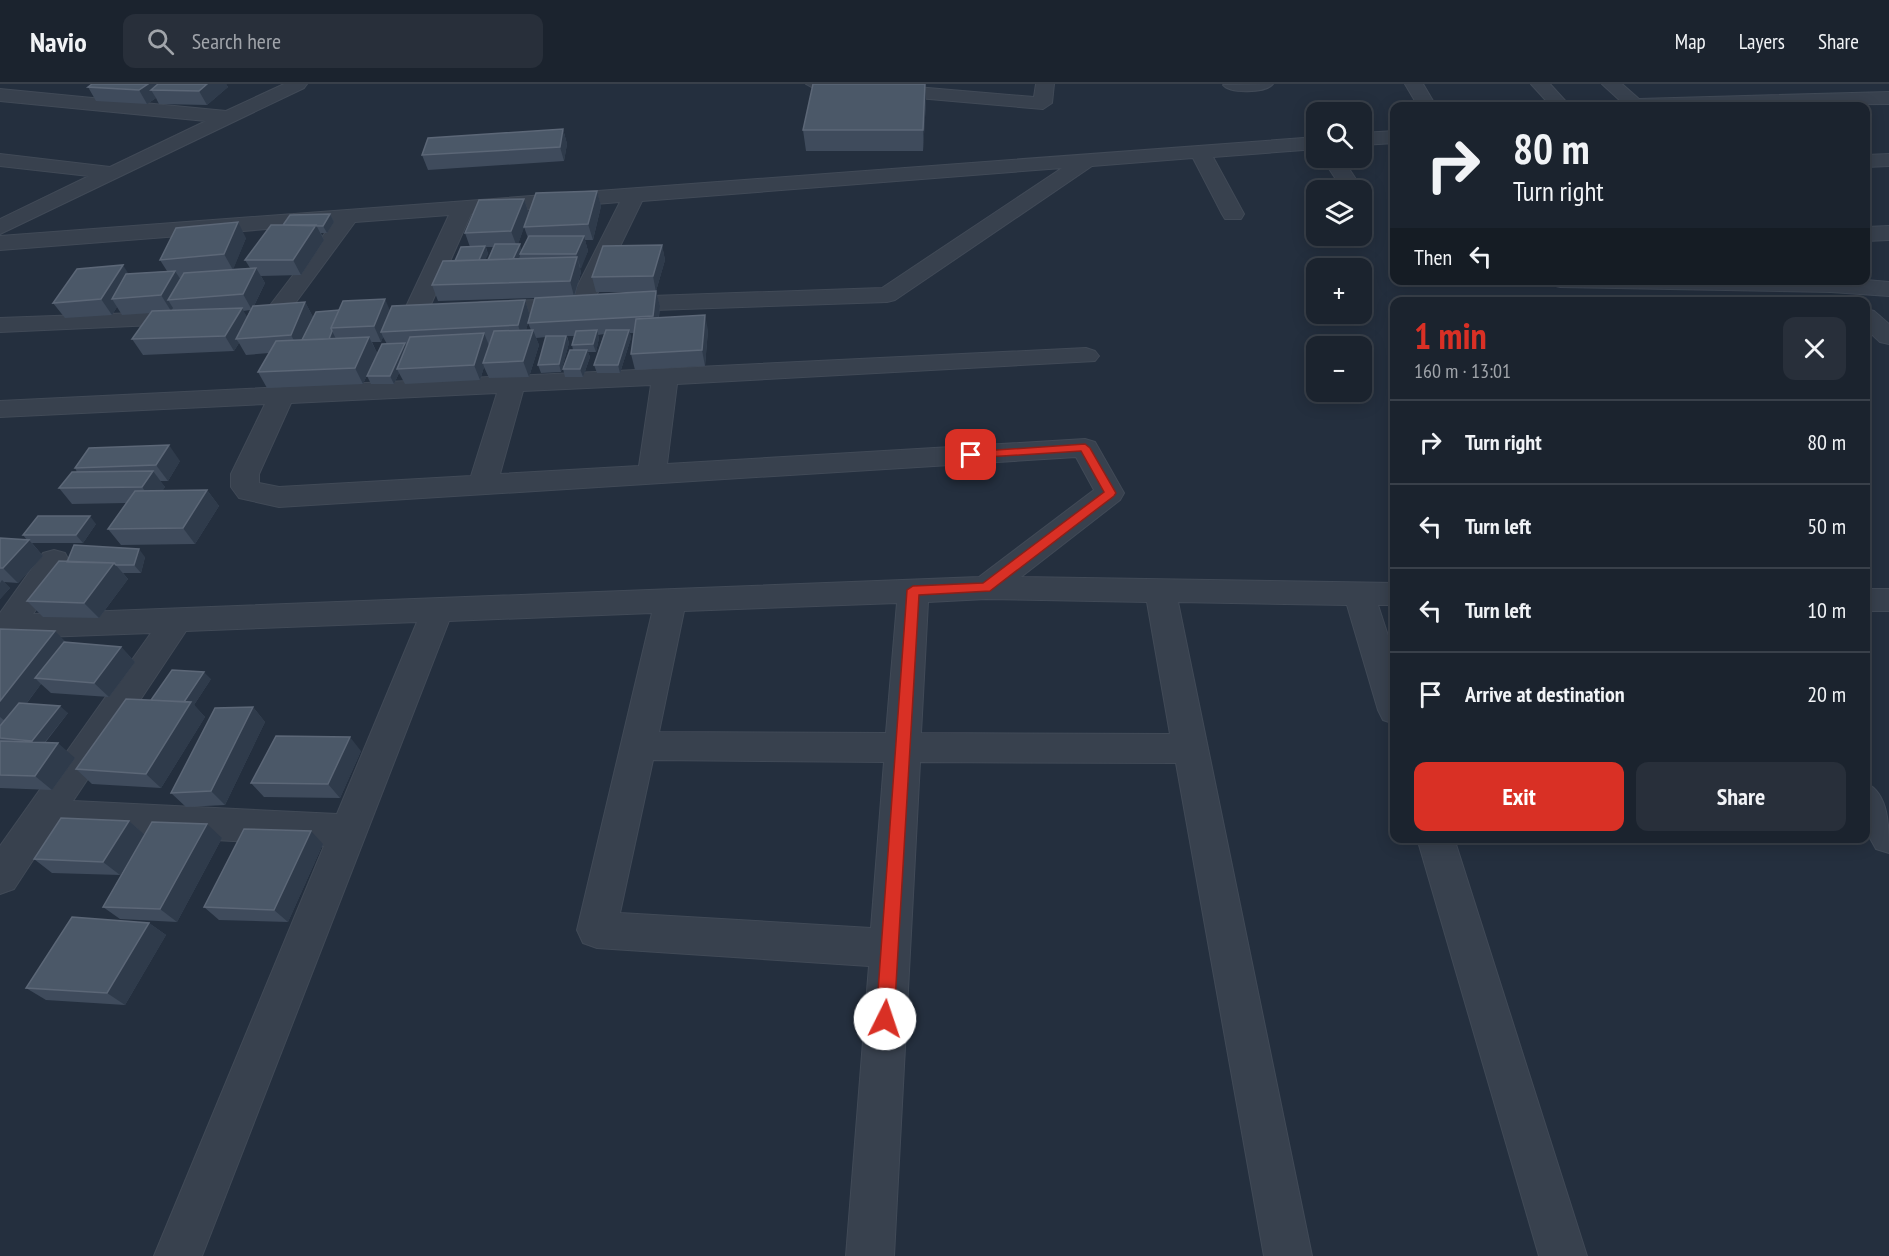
<!DOCTYPE html>
<html lang="en">
<head>
<meta charset="utf-8">
<style>
	:root { --surface:#1b232e; --page:#282f3a; --text:#f1f3f6; --muted:#a0a4aa; --line:#39404a; --accent:#d93025 }
	body { margin:0; font-family:"PT Sans Narrow",sans-serif; background:var(--page); color:var(--text); height:100vh; display:flex; flex-direction:column; font-size:22px; white-space:nowrap }
	* { box-sizing:border-box; margin:0 }
	p { font-size:20px; color:var(--muted) }
	.icon { flex:none; width:33px; height:33px; fill:none; stroke:currentColor; stroke-width:2; stroke-linecap:round; stroke-linejoin:round }
	.map { position:relative; flex:1; overflow:hidden }
	.sheet { position:absolute; left:1390px; top:213px; width:480px; height:546px; display:flex; flex-direction:column; background:var(--surface); border-radius:12px; box-shadow:0 3px 15px #0003,0 0 0 2px var(--line) }
	.sheet>* { flex:none }
	.top-card { position:absolute; left:1390px; top:18px; width:480px; height:183px; border-radius:12px; box-shadow:0 3px 15px #0003,0 0 0 2px var(--line); background:#1b232e; color:var(--text); overflow:hidden }
	.buttons { position:absolute; left:1306px; top:18px; display:grid; gap:12px }
	.buttons a { display:grid; place-items:center; width:66px; height:66px; border-radius:12px; background:var(--surface); box-shadow:0 3px 15px #0003,0 0 0 2px var(--line); font-size:30px }
	.pin { position:absolute; display:grid; place-items:center; width:51px; height:51px; color:#fff; margin:-26px; border-radius:12px; box-shadow:0 3px 9px #0006 }
	.me { position:absolute; width:66px; margin:-33px; rotate:4deg; stroke-linejoin:round; filter:drop-shadow(0 0 4px #0008) }
	.turn { display:flex; align-items:center; gap:21px; height:126px; padding:0 24px; font-size:27px }
	.turn .icon { width:78px; height:78px; stroke-width:2.5 }
	.turn b { display:block; font-size:42px; line-height:51px }
	.then { display:flex; align-items:center; height:57px; padding:0 24px; background:#0003; gap:12px; font-size:22px }
	.round { display:grid; place-items:center; flex:none; width:63px; height:63px; border-radius:12px; background:var(--page) }
	.headline { display:flex; align-items:center; justify-content:space-between; height:102px; padding:0 24px }
	h1 { font-size:36px; font-weight:700; line-height:45px; color:var(--accent) }
	.cta { display:flex; gap:12px; margin-top:auto; padding:12px 24px }
	.cta a { flex:1; height:69px; border-radius:12px; background:var(--accent); color:#fff; font-size:24px; font-weight:700; line-height:69px; text-align:center }
	.cta a+a { background:var(--page); color:var(--text) }
	ul { padding:0; list-style:none }
	li { display:flex; align-items:center; gap:18px; height:84px; padding:0 24px; border-top:2px solid var(--line) }
	li div { flex:1 }
	li b { display:block; font-size:22px }
	li em { font-style:normal }
	header { display:flex; align-items:center; gap:36px; box-sizing:border-box; height:84px; padding:0 30px; background:var(--surface); border-bottom:2px solid var(--line) }
	header strong { font-size:28px }
	nav { display:flex; gap:33px; margin-inline-start:auto; font-size:21px }
	.search { width:420px; height:54px; background:var(--page); display:flex; align-items:center; gap:15px; box-sizing:border-box; padding:0 21px; border-radius:12px; color:var(--muted); font-size:22px }
	.map>svg:first-child { display:block }
	.lines { fill:none; stroke-linecap:round; stroke-linejoin:round }
	.minor-casing { stroke:#414a57; stroke-width:2 }
	.minor { fill:#38414e; fill-rule:evenodd }
	.wall { fill:#3f4b5c; fill-rule:evenodd }
	.shaded-wall { fill:#2f3b4b }
	.building { fill:#4b5868; stroke:#5c6777; stroke-width:1.5 }
	.route { fill:#d93025; stroke:#8d1f18; stroke-width:1.5 }
</style>
</head>
<body>
<header>
<strong>Navio</strong>
<div class="search"><svg class="icon" aria-label="search" viewBox="0 0 24 24"><circle cx="10" cy="10" r="6"/><path d="M15 15l6 6"/></svg>Search here</div>
<nav><a>Map</a><a>Layers</a><a>Share</a></nav>
</header>
<div class="map">
<svg width="1889" height="1172" viewBox="0 0 1889 1172">
	<rect width="100%" height="100%" fill="#242f3e"/>
	<g class="lines">
		<g class="minor-casing">
			<path id="minor" d="M284 0H307L304 4 0 150V135L89 92 0 82V70L110 83 206 37 0 17V5L226 27Z
				M806 0H881L1034 13 1036 0H1054L1052 19 1043 25 815 5Z
				M1273 0C1266 9 1230 10 1223 1Z
				M1405 0H1423L1436 22H1418Z
				M1531 0H1550L1570 22H1551Z
				M1602 0H1622L1639 15 1889 8V20L1626 22Z
				M1395 47V59L1362 61V49Z
				M1317 53V65L1213 73 1244 130 1241 135H1225L1222 130 1193 74 1092 82 895 216 887 218 482 232 474 230 470 225 474 220 482 218 571 215 620 118 471 130 428 227 424 232H408L404 227 449 131 355 138 282 237 274 239 266 237 262 232 332 140 0 166V152ZM1062 84 882 204 595 214 642 117Z
				M1889 70V82L1866 83V71Z
				M1322 74H1342L1363 106 1362 108 1343 106Z
				M1889 142V156L1866 157V143Z
				M1549 196H1866L1889 198V212L1831 208 1560 203 1552 201Z
				M1866 225 1874 227 1889 240V260L1880 258 1866 245Z
				M190 227 199 229 202 234 199 239 0 248V234Z
				M1086 264 1095 267 1099 272 1095 277 677 300 667 380 1085 355 1095 358 1124 409 1120 416 1021 493 1395 499V521H1378L1395 573V640L1383 636 1378 626 1347 521 1178 518 1312 1172H1264L1176 679 920 678 894 1172H846L869 882 597 864 583 859 577 846 652 529 449 537 202 1172H154L324 762 52 747 14 805 0 810V762L151 549 16 554 11 562 0 565V529L43 469 54 466 65 469 69 477 33 530 979 493 1094 406 1076 373 279 423 239 414 231 403V390L265 320 0 333V317ZM651 301 639 382 500 390 523 307ZM497 309 471 392 279 403 259 399V390L291 319ZM986 515 1147 518 1170 650 921 649 928 518ZM897 519 886 649 659 648 684 527ZM417 538 337 730 73 717 186 547ZM653 676 884 678 871 844 620 829Z
				M1866 505H1889V527H1866Z
				M1866 699C1889 710 1889 742 1889 769L1876 765 1866 747Z
				M1417 754H1454L1587 1172H1539Z"/>
		</g>
		<use href="#minor" class="minor"/>
	</g>
	<path class="wall" d="M92 0H226L228 3 207 21 159 20 156 14 147 20 96 17 88 3Z
		M926 17 923 67H806L803 46Z
		M563 45 567 60 564 77 428 86 422 71Z
		M597 107 601 122 593 156H585L588 167 580 185 581 188 575 211 642 208H596L592 193 662 161 665 176 656 207 660 222 659 233 708 246 705 282 635 286 631 270 634 249H630L631 254 620 289H597L594 281 604 250 598 251 599 254 596 268H588L590 273 583 293H565L563 285 573 266 572 261 574 252H567L569 259 561 288 541 289 538 281 546 253 536 254 539 261 529 293 489 294 484 283 480 296 405 300 399 289 394 300H371L367 292 387 260 383 253 381 258H372L377 269 363 300 267 304 258 288 269 269 246 271 239 259 234 267 143 271 132 255 151 229 122 231 117 223 112 231 65 234 53 219 129 190 167 187 160 176 246 154 233 185 250 184 245 176 283 141 330 130 334 138 327 149H321L324 156 301 191 261 192 265 199 254 222 305 218 313 233 525 216 530 231 535 214 438 217 432 201 455 177 470 163 465 149 524 115 529 129ZM525 140 524 143 528 154 522 166 518 160ZM486 163H493L488 176H485L488 170ZM250 226 247 233 243 227ZM528 239 531 246H526Z
		M180 377 168 397H160L165 403 162 407 207 406 219 422 195 460 121 461 108 445 126 419 72 420 59 404 77 388 75 384Z
		M96 440 83 459H32L43 472 18 499 4 498 10 504 0 515V454L27 456 23 451Z
		M145 473 141 489H123L128 495 99 534 43 533 27 517 67 478Z
		M0 545 66 558 121 563 135 578 109 613 51 609 41 600 27 619 68 629 45 659 75 674 52 706 0 704V642L1 641H0Z
		M211 595 194 621 205 633 161 704 92 700 76 685 151 616Z
		M253 623 265 638 225 721 186 723 171 709Z
		M361 667 340 714 264 713 251 699Z
		M129 737 145 751 222 754 177 838 120 835 103 823 144 751 120 791 52 789 34 775Z
		M323 760 288 838 219 836 204 823Z
		M149 839 166 851 125 921 46 916 26 904Z"/>
	<path class="shaded-wall" d="M148 0H174L151 6 156 14 147 20 139 6Z
		M207 0H226L228 3 207 21 199 7Z
		M925 0 926 17 923 67V46Z
		M563 45 567 60 564 77 560 63Z
		M597 107 601 122 593 156 588 140Z
		M524 115 529 130 517 163 511 147Z
		M330 130 334 138 327 149 323 142Z
		M238 138 246 154 233 186 224 170Z
		M316 141 324 156 301 191 293 176Z
		M584 152 588 167 581 185 576 170Z
		M520 160 522 167 520 170V172L514 186 512 178Z
		M662 161 665 176 656 207 660 222 657 247 653 232 656 208 653 192Z
		M485 162 488 170 480 187 477 179Z
		M577 173 581 188 574 212 570 197Z
		M123 181 133 197 112 215 117 223 112 231 101 215Z
		M256 184 265 199 252 226 243 210Z
		M175 187 185 202 168 216 173 224 171 227 161 211Z
		M385 215 392 231 381 248 383 253 381 258 374 242Z
		M525 216 530 232 523 257 518 241Z
		M305 218 313 233 299 266 291 251Z
		M242 224 251 240 236 255 239 259 234 267 225 252Z
		M705 231 708 246 705 282 702 266Z
		M533 246 539 261 529 293 523 277Z
		M597 246 599 254 596 268 593 260Z
		M629 246 631 254 620 289 618 281Z
		M332 247 336 255 328 257Z
		M484 249 490 264 483 279 484 283 480 296 474 281Z
		M566 252 569 259 561 288 559 280Z
		M369 253 377 269 363 300 355 284Z
		M405 259 408 267 397 285 399 289 394 300 390 292Z
		M587 266 590 273 583 293 580 285Z
		M169 361 180 377 168 397 156 381Z
		M153 387 165 403 154 419 142 403Z
		M207 406 219 422 195 460 183 444Z
		M90 432 96 440 83 459 76 451Z
		M29 456 43 472 18 499 3 484Z
		M139 465 145 473 141 489 134 481Z
		M114 479 128 495 99 534 84 519Z
		M2 496 10 504 0 515V499Z
		M55 547 70 562 35 594 41 600 10 641 0 633V617Z
		M121 563 135 578 109 613 94 599Z
		M204 588 211 595 194 621 205 633 161 704 146 690 183 620Z
		M60 622 68 629 40 664 32 657Z
		M253 623 265 638 225 721 211 707Z
		M350 653 361 667 340 714 328 700Z
		M58 659 75 674 52 706 35 692Z
		M129 737 145 751 120 791 103 778Z
		M207 740 222 754 177 838 160 825Z
		M311 747 323 760 288 838 274 826Z
		M149 839 166 851 125 921 107 909Z"/>
	<path class="building" d="M92 0H148L139 6 88 3Z
		M158 0H207L199 7 151 6Z
		M813 0H925L923 46H803Z
		M563 45 560 63 422 71 428 54Z
		M597 107 588 140 524 143 536 109Z
		M524 115 511 147 465 149 479 116Z
		M330 130 323 142 283 141 290 131Z
		M238 138 224 170 160 176 176 144Z
		M271 141H316L293 176H245Z
		M529 152H584L576 170H520Z
		M495 160H520L513 175 488 176Z
		M662 161 653 192 592 193 603 162Z
		M485 162 479 176 455 177 461 163Z
		M577 173 570 197 432 201 443 177Z
		M123 181 101 215 53 219 77 185Z
		M256 184 243 210 168 216 184 189Z
		M175 187 161 211 112 215 126 190Z
		M656 207 653 232 528 239 535 214Z
		M385 215 374 242 331 244 343 217Z
		M525 216 518 241 381 248 392 222Z
		M305 218 291 251 236 255 253 222Z
		M242 224 225 252 132 255 152 227Z
		M339 226 331 244 332 247 329 255 302 256 316 228Z
		M705 231 702 266 631 270 636 235Z
		M533 246 523 277 483 279 494 247Z
		M597 246 593 260 572 261 576 247Z
		M606 246H629L618 281H594Z
		M484 249 474 281 397 285 410 253Z
		M546 252H566L559 280 538 281Z
		M369 253 355 284 258 288 276 257Z
		M405 259 390 292H367L382 260Z
		M570 266H587L580 285H563Z
		M169 361 156 381 75 384 89 364Z
		M153 387 142 403 59 404 72 388Z
		M207 406 183 444 108 445 135 407Z
		M38 432H90L76 451H23Z
		M0 454 29 456 3 484H0Z
		M74 461 139 465 134 481H116L114 479 67 478Z
		M59 477 114 479 84 519 27 517Z
		M0 545 55 547 0 617Z
		M64 558 121 563 94 599 35 594Z
		M172 586 204 588 184 618 151 616Z
		M126 615 191 618 146 690 76 685Z
		M19 619 60 622 32 657 0 654V642Z
		M253 623 211 707 171 709 215 624Z
		M276 652 350 653 328 700 251 699Z
		M0 657 58 659 35 692 0 691Z
		M61 734 129 737 103 778 34 775Z
		M152 738 207 740 160 825 103 823Z
		M244 745 311 747 274 826 204 823Z
		M72 833 149 839 107 909 26 904Z"/>
	<path class="route" d="M1085 360 1090 364 1116 409 1114 412 990 507 919 511 894 935 891 941 885 943 879 941 876 935 907 506 913 502 983 499 1104 408 1081 367 971 374 965 371 967 368Z"/>
</svg>
<div class="buttons">
<a><svg class="icon" aria-label="search" viewBox="0 0 24 24"><circle cx="10" cy="10" r="6"/><path d="M15 15l6 6"/></svg></a>
<a><svg class="icon" aria-label="layers" viewBox="0 0 24 24"><path d="M12 4l9 5-9 5-9-5zM3 14l9 5 9-5"/></svg></a>
<a>+</a>
<a>−</a>
</div>
<div class="pin" style="left:971px;top:371px;background:#d93025"><svg class="icon" aria-label="arrive" viewBox="0 0 24 24"><path d="M6 21V4h12l-3 4 3 4H6"/></svg></div>
<svg class="me" style="left:885px;top:935px" viewBox="-20 -20 40 40"><circle r="19" fill="#fff"/><path d="M0-13L10 11 0 6-10 11z" fill="#d93025"/></svg>
<div class="top-card">
<div class="turn"><svg class="icon" aria-label="right" viewBox="0 0 24 24"><path d="M7 20v-9h11M14 6l5 5-5 5"/></svg><div><b>80 m</b>Turn right</div></div>
<div class="then">Then<svg class="icon" aria-label="left" viewBox="0 0 24 24"><path d="M17 20v-9H6M10 6l-5 5 5 5"/></svg></div>
</div>
<section class="sheet">
<div class="headline"><div><h1>1 min</h1><p>160 m · 13:01</p></div><a class="round"><svg class="icon" aria-label="close" viewBox="0 0 24 24"><path d="M6 6l12 12M18 6L6 18"/></svg></a></div>
<ul>
<li><svg class="icon" aria-label="right" viewBox="0 0 24 24"><path d="M7 20v-9h11M14 6l5 5-5 5"/></svg><div><b>Turn right</b></div><em>80 m</em></li>
<li><svg class="icon" aria-label="left" viewBox="0 0 24 24"><path d="M17 20v-9H6M10 6l-5 5 5 5"/></svg><div><b>Turn left</b></div><em>50 m</em></li>
<li><svg class="icon" aria-label="left" viewBox="0 0 24 24"><path d="M17 20v-9H6M10 6l-5 5 5 5"/></svg><div><b>Turn left</b></div><em>10 m</em></li>
<li><svg class="icon" aria-label="arrive" viewBox="0 0 24 24"><path d="M6 21V4h12l-3 4 3 4H6"/></svg><div><b>Arrive at destination</b></div><em>20 m</em></li>
</ul>
<div class="cta"><a>Exit</a><a>Share</a></div>
</section>
</div>
</body>
</html>
